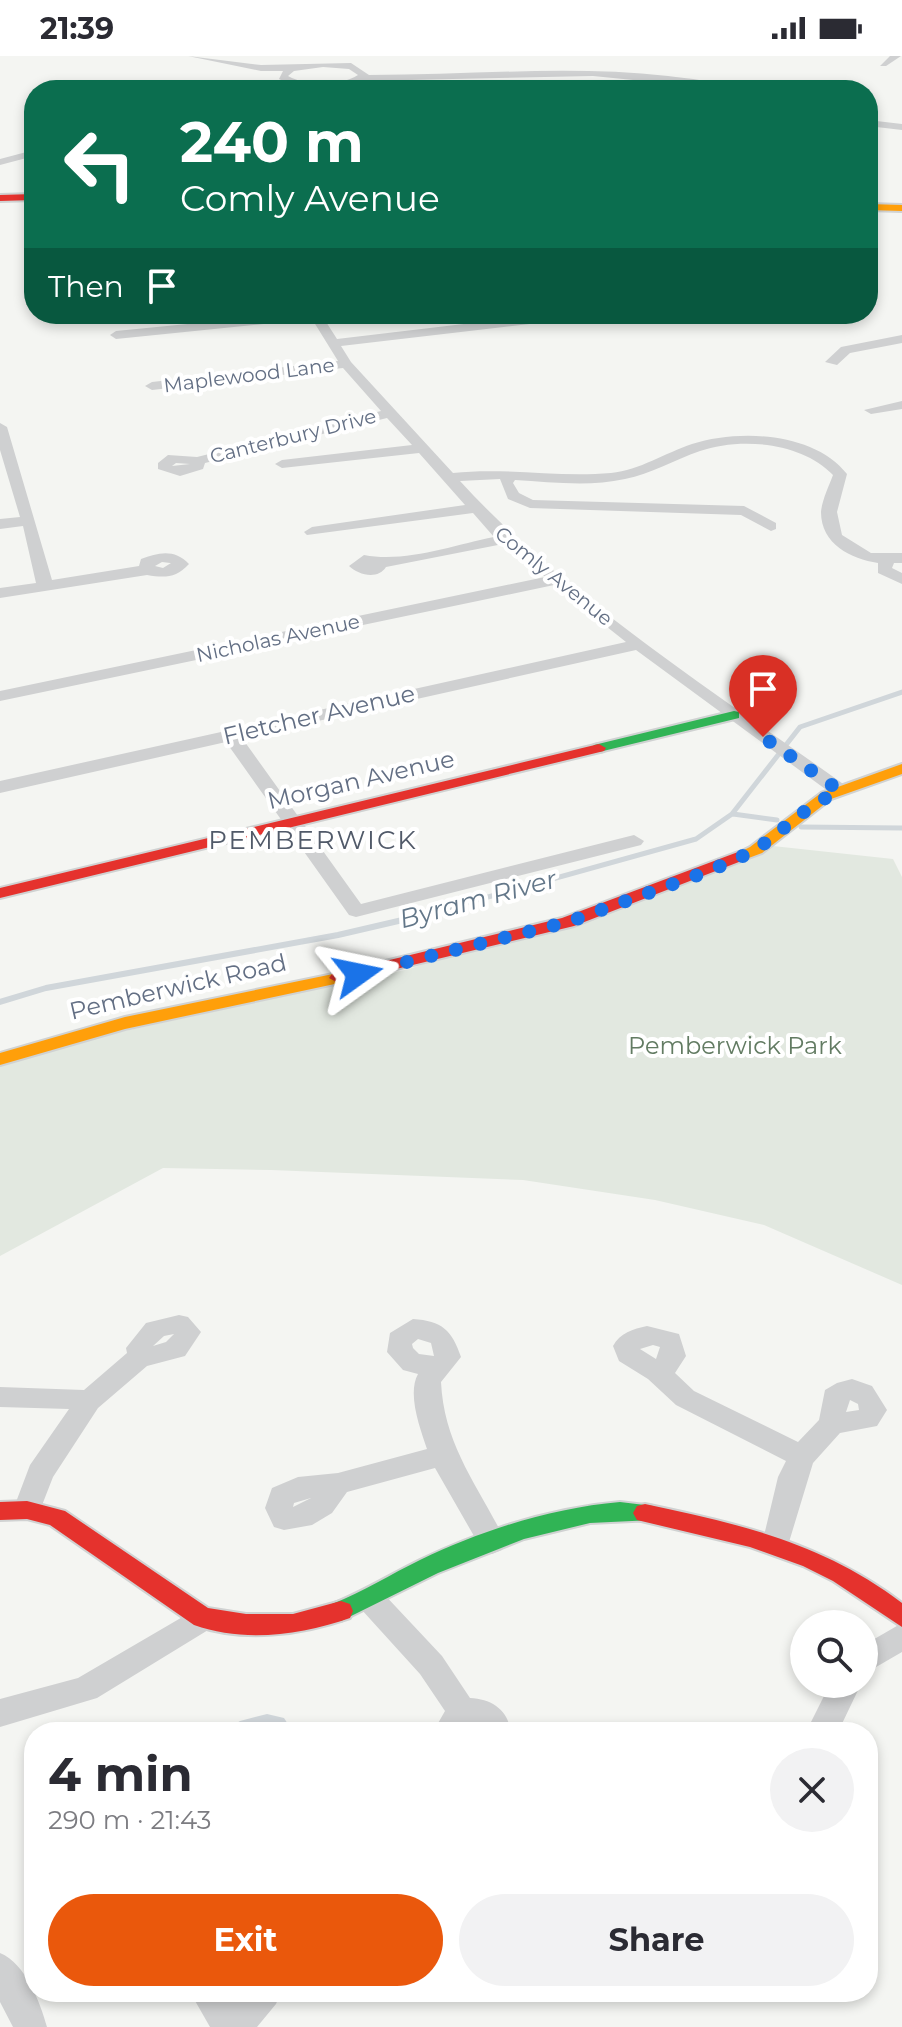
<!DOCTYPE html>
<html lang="en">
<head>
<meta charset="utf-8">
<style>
	:root { --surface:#fff; --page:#f2f2f3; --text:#2b2b33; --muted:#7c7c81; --accent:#ea580c }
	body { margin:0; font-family:Montserrat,sans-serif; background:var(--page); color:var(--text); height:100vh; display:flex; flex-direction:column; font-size:30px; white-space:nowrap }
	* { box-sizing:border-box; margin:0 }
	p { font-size:26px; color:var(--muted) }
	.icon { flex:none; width:44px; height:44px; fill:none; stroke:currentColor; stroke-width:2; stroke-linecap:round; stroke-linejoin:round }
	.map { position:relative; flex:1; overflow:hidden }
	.drawer { position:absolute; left:24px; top:1666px; width:854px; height:280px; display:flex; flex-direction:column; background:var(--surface); border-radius:32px; box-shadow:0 4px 12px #0003 }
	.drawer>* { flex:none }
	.top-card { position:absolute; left:24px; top:24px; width:854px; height:244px; border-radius:32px; box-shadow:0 4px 12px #0003; background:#0b6e4f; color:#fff; overflow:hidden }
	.fabs { position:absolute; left:790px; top:1554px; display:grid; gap:16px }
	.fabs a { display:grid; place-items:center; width:88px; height:88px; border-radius:50%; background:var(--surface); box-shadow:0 4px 12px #0003; font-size:40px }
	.pin { position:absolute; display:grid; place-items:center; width:68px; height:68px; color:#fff; margin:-82px -34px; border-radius:50% 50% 50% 0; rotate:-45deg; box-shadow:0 0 8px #0007 }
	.pin .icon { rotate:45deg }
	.me { position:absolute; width:88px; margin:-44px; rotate:78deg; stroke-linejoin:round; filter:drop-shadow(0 0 6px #0008) }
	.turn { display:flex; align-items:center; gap:28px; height:168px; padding:0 24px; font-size:36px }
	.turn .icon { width:104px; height:104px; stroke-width:2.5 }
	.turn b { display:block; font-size:56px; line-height:68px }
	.then { display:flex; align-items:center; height:76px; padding:0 24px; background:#0003; gap:16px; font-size:30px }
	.round { display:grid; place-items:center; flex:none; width:84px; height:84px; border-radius:42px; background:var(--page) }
	.summary { display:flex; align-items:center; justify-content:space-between; height:136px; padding:0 24px }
	h1 { font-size:48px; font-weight:700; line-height:60px }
	.button { display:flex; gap:16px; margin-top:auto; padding:16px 24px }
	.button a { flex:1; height:92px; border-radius:48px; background:var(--accent); color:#fff; font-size:32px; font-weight:700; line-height:92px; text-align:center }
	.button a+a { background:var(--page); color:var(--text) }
	.status { display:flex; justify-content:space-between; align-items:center; height:56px; padding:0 40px; background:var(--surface); direction:ltr }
	.status svg { height:22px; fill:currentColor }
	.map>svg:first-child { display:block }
	.green { fill:#e2e8e0 }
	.water { fill:#d0d6da }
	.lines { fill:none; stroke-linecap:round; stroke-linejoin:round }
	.stream-far1 { stroke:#d0d6da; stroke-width:5 }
	.stream { stroke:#d0d6da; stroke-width:6 }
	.fast-casing { stroke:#d0d2d2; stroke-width:4 }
	.slow-casing { stroke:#d0d2d2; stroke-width:4 }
	.jam-casing { stroke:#d0d2d2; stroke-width:4 }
	.street { fill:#cfd0d1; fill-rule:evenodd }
	.fast { fill:#30b455; fill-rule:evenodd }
	.slow { fill:#ff9f0a; fill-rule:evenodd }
	.jam { fill:#e5322d; fill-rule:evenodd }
	.route { stroke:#1a73e8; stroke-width:14; stroke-dasharray:0 25.2 }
	.labels { text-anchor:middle; stroke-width:8; stroke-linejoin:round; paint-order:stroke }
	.far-street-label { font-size:20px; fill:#636f84; stroke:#fff }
	.street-label { font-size:24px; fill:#636f84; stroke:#fff }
	.park-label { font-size:24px; fill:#627b62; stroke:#fff }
	.neighbourhood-label { font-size:26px; letter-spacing:2px; fill:#515a69; stroke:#fff }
	.water-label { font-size:26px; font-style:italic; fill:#637789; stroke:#fff }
</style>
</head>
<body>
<div class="status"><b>21:39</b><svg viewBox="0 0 49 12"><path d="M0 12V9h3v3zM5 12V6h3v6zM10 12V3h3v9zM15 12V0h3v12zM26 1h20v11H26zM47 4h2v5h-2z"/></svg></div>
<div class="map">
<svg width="902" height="1971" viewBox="0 0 902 1971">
	<rect width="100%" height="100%" fill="#f4f5f2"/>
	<path class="green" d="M773 790 893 803 902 821V1229L764 1169 655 1144 523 1124 271 1114 163 1112 0 1200V1010L56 990 409 913Z"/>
	<path class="water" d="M267 1658 284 1662 293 1676H222L240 1665Z"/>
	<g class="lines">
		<path class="stream-far1" d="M733 758 777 764
			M801 771 902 772
			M416 861 696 783 732 758 800 671 902 636"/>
		<path class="stream" d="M0 946 46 932 338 879 424 859"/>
		<g class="fast-casing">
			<path id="fast" d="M734 655 739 656V662L599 696 592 692 594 689Z
				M620 1446 653 1450 657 1457 653 1464 590 1467 524 1483 438 1517 341 1565 332 1562 329 1555 332 1548C363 1536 391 1518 420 1504 483 1474 551 1452 620 1446Z"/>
		</g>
		<g class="slow-casing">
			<path id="slow" d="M868 148 902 149V155L868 154Z
				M902 708V718L831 743 762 797 738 806 730 801 750 791 821 737Z
				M338 917 344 918 347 922 344 926 125 973 0 1009V997L125 961Z"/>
		</g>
		<g class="jam-casing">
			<path id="jam" d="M34 138V144L0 145V139Z
				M599 688 606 692 604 695 0 842V832Z
				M738 796 746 801 744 804 574 870 338 927 329 922 332 918 562 862Z
				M27 1445 65 1455 208 1552 246 1558H293L341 1545 350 1548 353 1555 350 1562C301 1579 244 1587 194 1569L50 1469 27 1463 0 1464V1446Z
				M645 1448C740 1468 823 1487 902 1547V1571L833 1525 803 1510 750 1491 637 1464 633 1457 637 1450Z"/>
		</g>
		<path class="street" d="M188 0 261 9 351 7 369 19C469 19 569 9 668 20 688 23 717 24 734 34L593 20 362 25C336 37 304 36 279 23L283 15H261ZM323 11 349 13 358 19C338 31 309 31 288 20L294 15Z
			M890 0H901L886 10H880Z
			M868 64 902 68V74L868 70Z
			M34 94V100L0 109V103Z
			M288 258H321L337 283 549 258H587L581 262 341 290 351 306 453 417C506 411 557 422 611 417 640 414 665 397 692 388 739 373 814 376 847 418L837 456 842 479 871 497H902V507H894L892 512 902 517V528L878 517V507C851 503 821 488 821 456 822 444 829 430 833 419 802 386 740 381 700 395 674 404 651 418 625 423 589 431 551 426 515 424L513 427 519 437 533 444 744 450 776 467V473L771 475 741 459 530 452 508 443 500 423 460 425C570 545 714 635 846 730V738H832L636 594 242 682 361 848 634 779 644 785 641 789 356 861 349 859 226 686 0 737V725L626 586 554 529 0 645V635L545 521 503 488 386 511C378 524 358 519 349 510L364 499C406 507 453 489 494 481L473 457 307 479 304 476 312 471 465 449 419 397 282 412 275 408 282 404 412 389 387 362 205 407 203 413 180 420 158 413V407L168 399 197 401 381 355 343 312 152 334 145 330 152 326 338 305 312 263 116 283 110 279 116 275ZM176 407 190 408 172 410Z
			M902 279V287L850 297 837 309 825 306 841 291Z
			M902 345V353L871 358 864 354Z
			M0 367 7 371 52 524 139 510 141 503C159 496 175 493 189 508 176 522 165 522 147 519L0 542V532L36 527 23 470 0 473V463L20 461 0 394ZM162 506 170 507H171L163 512 155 510Z
			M179 1259 188 1261 201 1276 185 1300 147 1310 98 1352 53 1421 37 1462 27 1465 17 1462 13 1454 30 1409 69 1353 0 1351V1331L84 1334 127 1297 126 1292 146 1267ZM174 1278 166 1286 153 1290 164 1280Z
			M413 1263C442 1265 452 1274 461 1301L441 1326C444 1390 479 1431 506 1486L502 1494 492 1498 482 1494 435 1412 347 1436 332 1457 312 1469 284 1474 274 1471 265 1452 272 1432 298 1421 338 1417 427 1393C420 1372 407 1338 418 1318L403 1314 387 1296 390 1277ZM418 1283 431 1287 434 1300 419 1298 413 1292 412 1288ZM311 1442 293 1451 294 1447Z
			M647 1270 679 1278 686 1300 675 1317 694 1335 798 1386 819 1364 825 1334 837 1327 852 1323 872 1330 887 1354 877 1370 840 1377 813 1407 786 1496 776 1500 766 1496 762 1488 778 1421 786 1405 676 1349 648 1323 619 1305 613 1290C620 1277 633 1273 647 1270ZM653 1289 660 1291 656 1303 640 1293ZM850 1344 858 1348 859 1354 846 1356Z
			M371 1532 381 1535 442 1600 470 1642C492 1643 508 1654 511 1676H479L470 1669 466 1676H433L445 1655 420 1618 361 1553 356 1544 361 1535Z
			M203 1549 213 1553 218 1562 213 1571 97 1642 0 1671V1643L78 1622Z
			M902 1567V1596L864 1618V1589Z
			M830 1628H861L838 1676H806Z
			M0 1897C26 1908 40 1946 47 1971H13L0 1946Z
			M190 1936H228L234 1945 241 1936H281L276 1948 257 1971H210Z"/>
		<use href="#fast" class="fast"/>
		<use href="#slow" class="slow"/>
		<use href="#jam" class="jam"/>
	</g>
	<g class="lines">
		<path class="route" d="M358 918 568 866 709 815 756 794 809 752 839 734 763 681"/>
	</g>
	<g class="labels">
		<g class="far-street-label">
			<text transform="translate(249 319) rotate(-7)" y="7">Maplewood Lane</text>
			<text transform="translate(293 380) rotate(-14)" y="7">Canterbury Drive</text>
			<text transform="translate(554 520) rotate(39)" y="7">Comly Avenue</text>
			<text transform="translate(278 582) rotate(-12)" y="7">Nicholas Avenue</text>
		</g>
		<g class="street-label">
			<text transform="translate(319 659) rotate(-13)" y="8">Fletcher Avenue</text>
			<text transform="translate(361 724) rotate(-13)" y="8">Morgan Avenue</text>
			<text transform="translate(178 931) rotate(-13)" y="8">Pemberwick Road</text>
		</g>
		<g class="park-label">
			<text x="735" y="998">Pemberwick Park</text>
		</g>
		<g class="neighbourhood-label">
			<text x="313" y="793">PEMBERWICK</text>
		</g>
		<g class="water-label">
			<text transform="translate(478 843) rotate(-15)" y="9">Byram River</text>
		</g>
	</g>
</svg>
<div class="fabs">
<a><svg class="icon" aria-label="search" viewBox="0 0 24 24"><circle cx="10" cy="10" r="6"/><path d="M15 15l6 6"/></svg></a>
</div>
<div class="pin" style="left:763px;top:681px;background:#d93025"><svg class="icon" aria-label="arrive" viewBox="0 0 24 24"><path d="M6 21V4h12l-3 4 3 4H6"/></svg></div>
<svg class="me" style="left:358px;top:918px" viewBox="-20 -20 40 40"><path d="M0-17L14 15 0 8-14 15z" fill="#1a73e8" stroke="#fff" stroke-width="4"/></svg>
<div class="top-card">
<div class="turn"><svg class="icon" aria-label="left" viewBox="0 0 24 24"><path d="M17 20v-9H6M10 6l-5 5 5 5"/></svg><div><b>240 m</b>Comly Avenue</div></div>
<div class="then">Then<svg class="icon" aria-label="arrive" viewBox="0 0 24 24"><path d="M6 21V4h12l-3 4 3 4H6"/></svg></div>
</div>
<section class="drawer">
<div class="summary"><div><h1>4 min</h1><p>290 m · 21:43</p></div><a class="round"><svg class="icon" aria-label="close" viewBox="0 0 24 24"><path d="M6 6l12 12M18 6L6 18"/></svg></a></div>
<div class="button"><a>Exit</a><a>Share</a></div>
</section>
</div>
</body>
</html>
